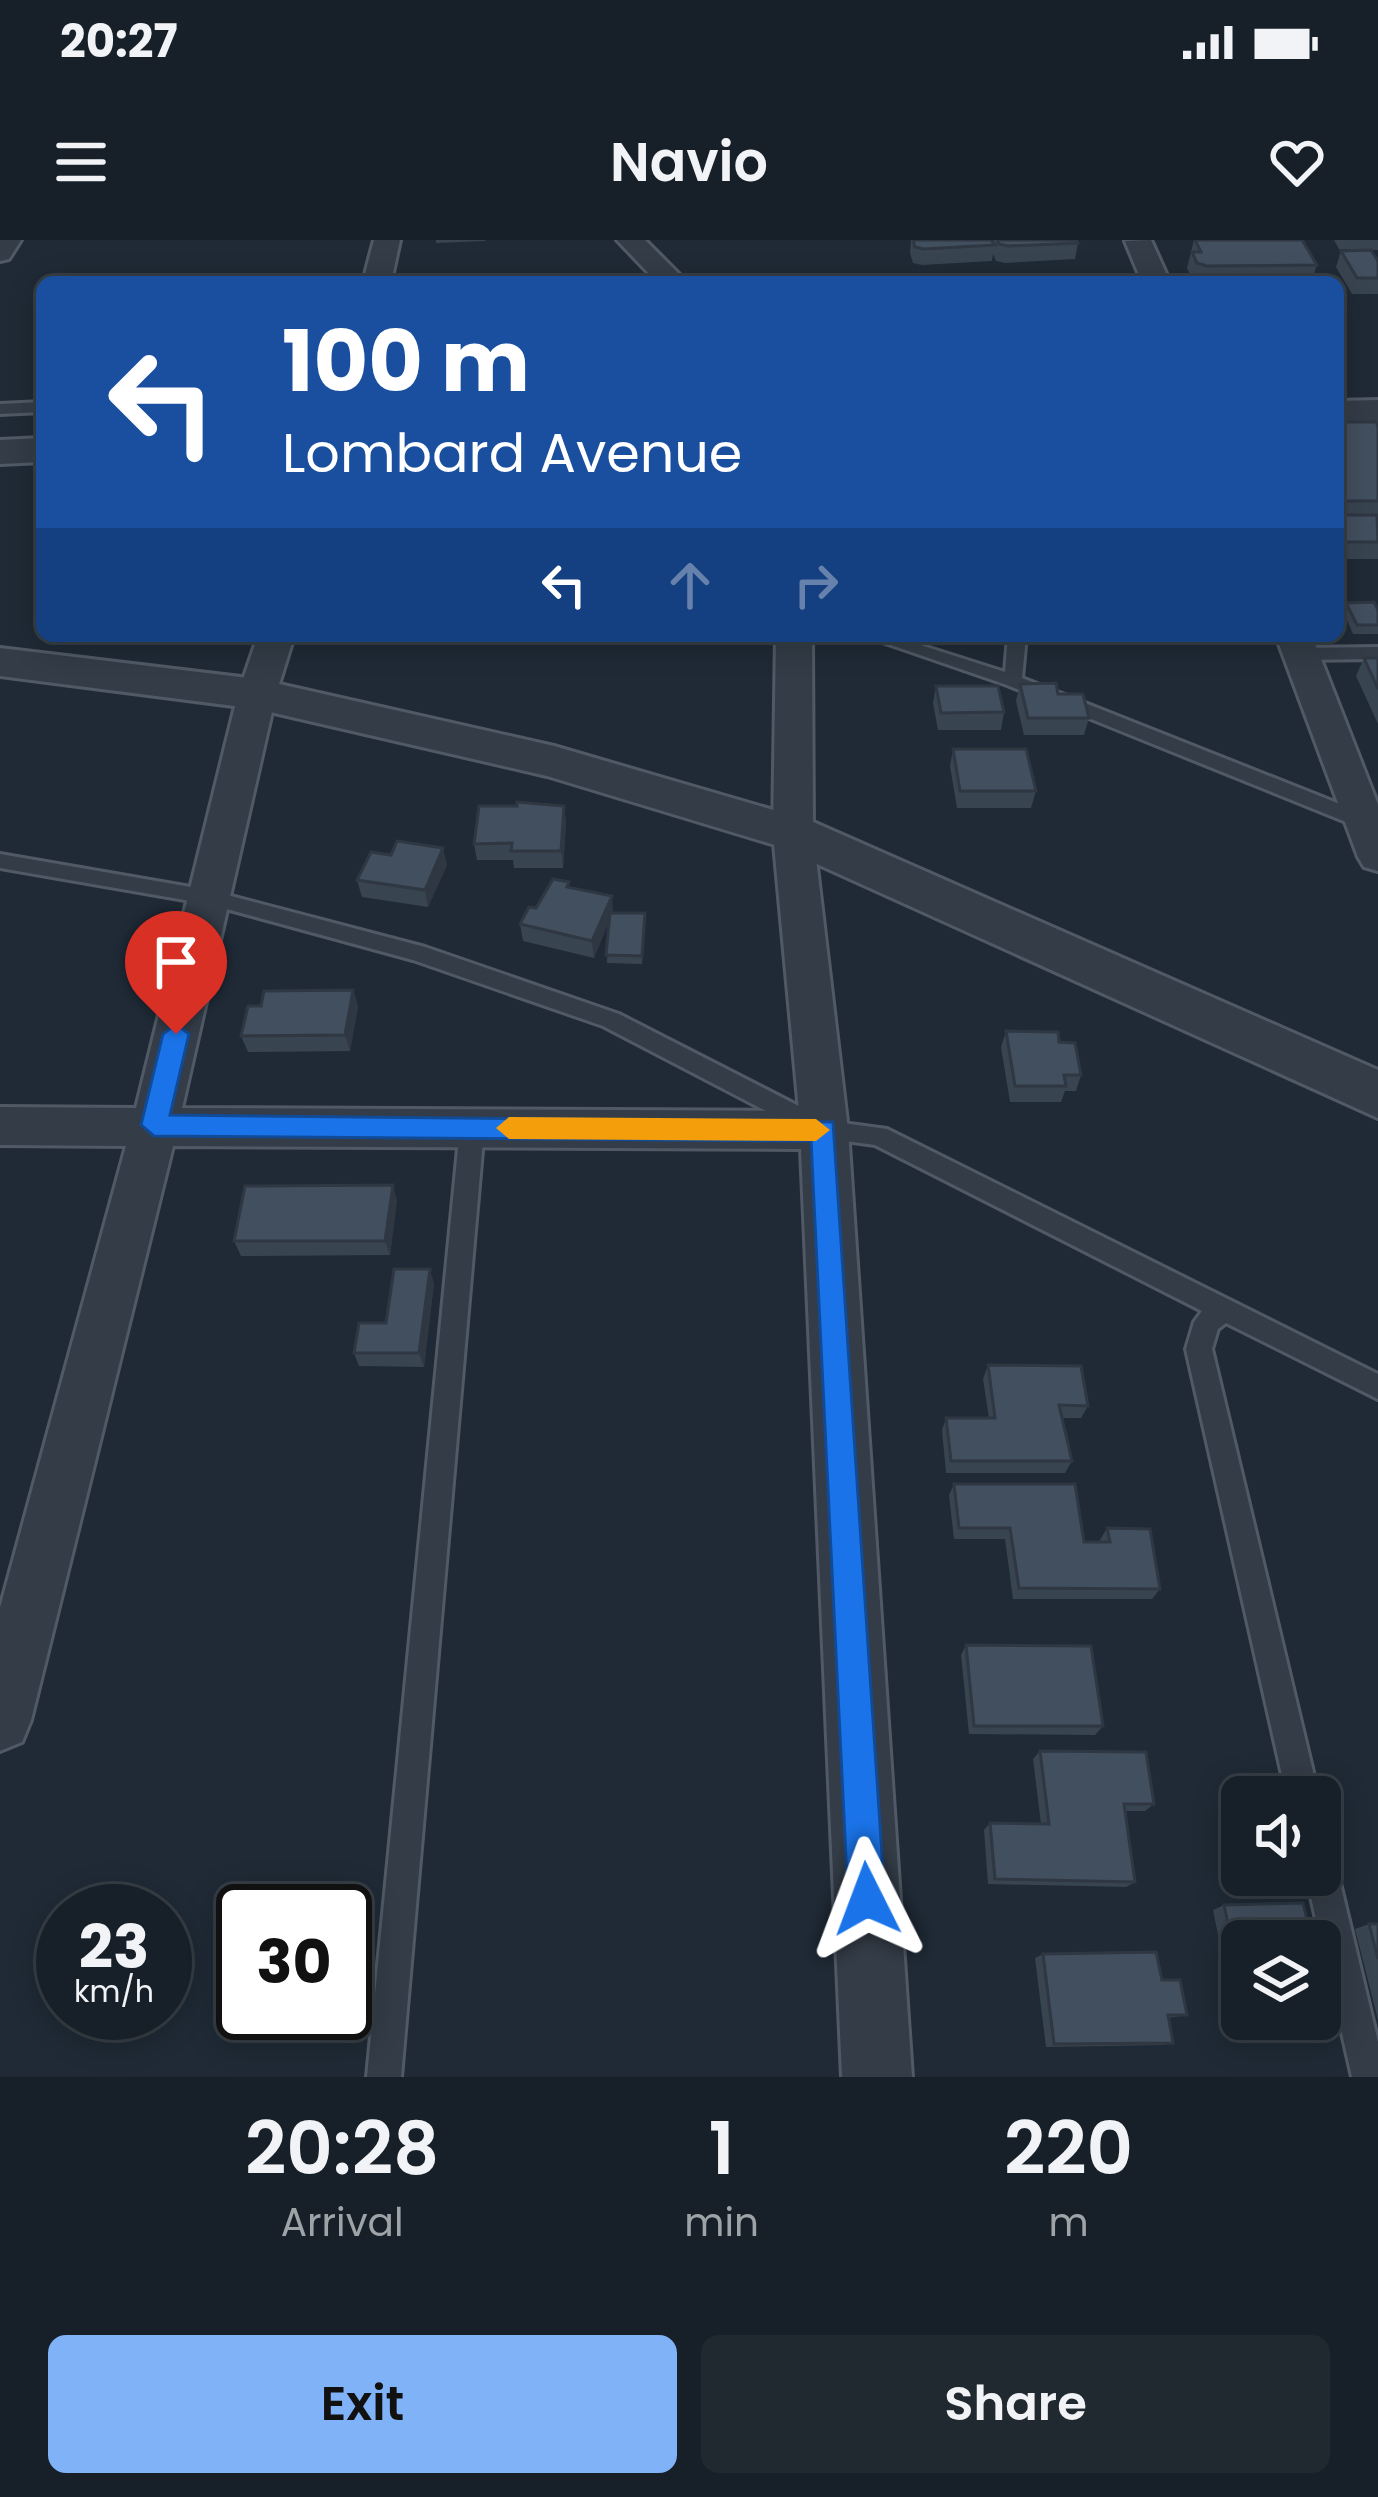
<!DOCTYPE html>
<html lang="en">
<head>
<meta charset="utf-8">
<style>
	:root { --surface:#172028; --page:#202830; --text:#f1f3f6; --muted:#9ea3a8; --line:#363e45; --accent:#7fb2f7 }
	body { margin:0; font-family:Poppins,sans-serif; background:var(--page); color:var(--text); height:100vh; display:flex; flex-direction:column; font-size:45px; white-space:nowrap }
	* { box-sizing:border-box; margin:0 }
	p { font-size:39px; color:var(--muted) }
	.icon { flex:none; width:66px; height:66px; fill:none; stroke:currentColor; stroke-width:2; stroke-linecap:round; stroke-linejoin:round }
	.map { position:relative; height:1837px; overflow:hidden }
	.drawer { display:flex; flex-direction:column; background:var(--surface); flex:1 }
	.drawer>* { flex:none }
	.top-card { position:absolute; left:36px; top:36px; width:1308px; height:366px; border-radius:18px; box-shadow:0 6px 30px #0003,0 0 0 3px var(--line); background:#1a4fa0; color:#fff; overflow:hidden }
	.fabs { position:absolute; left:1221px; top:1536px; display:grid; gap:24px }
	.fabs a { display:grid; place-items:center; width:120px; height:120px; border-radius:18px; background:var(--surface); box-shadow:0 6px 30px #0003,0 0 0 3px var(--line); font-size:60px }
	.speed { position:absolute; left:36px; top:1644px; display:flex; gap:24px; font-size:60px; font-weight:700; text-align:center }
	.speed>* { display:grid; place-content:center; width:156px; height:156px; border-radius:50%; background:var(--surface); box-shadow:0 6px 30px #0003,0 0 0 3px var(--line); line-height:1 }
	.speed small { font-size:30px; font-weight:400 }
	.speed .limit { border:6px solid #111; border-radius:18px; background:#fff; color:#111 }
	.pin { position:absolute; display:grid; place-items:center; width:102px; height:102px; color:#fff; margin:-123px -51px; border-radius:50% 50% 50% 0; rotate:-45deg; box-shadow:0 0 12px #0007 }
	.pin .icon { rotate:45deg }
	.me { position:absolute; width:132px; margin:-66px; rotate:357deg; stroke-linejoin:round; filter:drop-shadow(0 0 9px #0008) }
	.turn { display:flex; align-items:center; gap:42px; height:252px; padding:0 48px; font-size:54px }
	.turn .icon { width:156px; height:156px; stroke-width:2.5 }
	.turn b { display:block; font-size:84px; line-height:102px }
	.lanes { display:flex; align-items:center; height:114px; padding:0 48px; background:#0003; justify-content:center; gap:60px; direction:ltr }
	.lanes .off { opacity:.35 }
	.eta { display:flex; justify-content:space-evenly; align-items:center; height:204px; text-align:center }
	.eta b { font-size:72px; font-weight:600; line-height:84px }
	.button { display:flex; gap:24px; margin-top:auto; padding:24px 48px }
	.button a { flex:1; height:138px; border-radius:18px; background:var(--accent); color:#111; font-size:48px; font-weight:600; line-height:138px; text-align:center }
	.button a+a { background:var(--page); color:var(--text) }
	.status { display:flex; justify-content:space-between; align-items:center; height:84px; padding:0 60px; background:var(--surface); direction:ltr }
	.status svg { height:33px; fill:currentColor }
	header { display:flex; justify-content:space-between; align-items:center; height:156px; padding:0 48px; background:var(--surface); font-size:54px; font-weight:600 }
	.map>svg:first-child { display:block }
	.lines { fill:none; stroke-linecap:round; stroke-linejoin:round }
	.service-casing { stroke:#505965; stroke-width:6 }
	.minor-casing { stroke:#505965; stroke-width:6 }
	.tertiary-casing { stroke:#505965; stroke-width:6 }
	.service { fill:#333c47; fill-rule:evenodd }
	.minor { fill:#333c47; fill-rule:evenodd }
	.tertiary { fill:#333c47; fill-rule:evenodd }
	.wall { fill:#394451 }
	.shaded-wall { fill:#2e3742 }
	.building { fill:#424f5e; stroke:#2e3742; stroke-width:3 }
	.route { fill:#1a73e8; stroke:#114b97; stroke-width:3 }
	.slow { fill:#f59e0b }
</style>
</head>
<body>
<div class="status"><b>20:27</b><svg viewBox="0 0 49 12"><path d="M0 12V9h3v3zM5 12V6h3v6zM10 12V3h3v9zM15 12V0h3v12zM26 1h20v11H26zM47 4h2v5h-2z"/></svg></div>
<header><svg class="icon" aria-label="menu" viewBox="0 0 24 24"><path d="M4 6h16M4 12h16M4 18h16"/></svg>Navio<svg class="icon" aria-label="heart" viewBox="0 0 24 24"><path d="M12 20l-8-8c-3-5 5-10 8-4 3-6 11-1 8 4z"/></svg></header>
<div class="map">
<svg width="1378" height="1837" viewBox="0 0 1378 1837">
	<rect width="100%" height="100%" fill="#1f2a36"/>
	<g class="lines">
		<g class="service-casing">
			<path id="service" d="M1155 36 1160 42H928L935 38Z
				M42 162V172L0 174V164Z
				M865 396H892L1005 432 1008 396H1026L1022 438 1370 576 1373 581 1363 588 1356 586 1007 445Z
				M1378 407V419L1301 420 1292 414 1301 408Z
				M0 614 208 650 425 707 619 774 828 881 887 889 1378 1134V1159L1226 1083 1218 1089 1212 1109 1319 1557H1287L1186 1109 1194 1082 1202 1071 875 905 816 897 603 786 413 720 208 664 0 628Z
				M472 878 480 881 484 888 401 1837H367L460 888 464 881Z
				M1320 1610 1331 1615 1336 1626 1378 1802V1837H1352L1306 1635H1320Z"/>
		</g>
		<g class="minor-casing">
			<path id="minor" d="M0 0H21L9 19 0 21Z
				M374 0H400L391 42H363Z
				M617 0H645L687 42H657Z
				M1125 1 1151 0 1170 42H1142Z
				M258 396H294L276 454 182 868 799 871 773 593 776 396H812L813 593 848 890 912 1837H842L801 909 173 906 31 1480 22 1502 0 1511V1368L126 906 0 905V867L136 868 238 454Z
				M1276 396H1312L1378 565V631L1364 627 1358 617Z"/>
		</g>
		<g class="tertiary-casing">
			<path id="tertiary" d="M1378 160V182L1338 183V161Z
				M42 198V222L0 224V200Z
				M0 408 257 439 554 506 811 581 1378 830V878L775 605 547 536 257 469 0 436Z"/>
		</g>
		<use href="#service" class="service"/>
		<use href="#minor" class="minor"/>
		<use href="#tertiary" class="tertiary"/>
	</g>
	<path class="wall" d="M436 0H485V1L436 3Z
		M911 0H991L994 4V0H1076L1078 3 1075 19 1005 23 996 21 993 14 992 21 922 25 913 23 910 13Z
		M1194 0 1317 25 1311 42H1202L1192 39 1187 28Z
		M1334 0H1378V10L1339 9Z
		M1341 11 1378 21V54H1352L1336 27Z
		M1338 182 1378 186V319H1338Z
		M1346 363 1378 370V394H1353L1343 371Z
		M1364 418H1378V484L1356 436Z
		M1020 444 1058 454 1089 478 1084 495H1024L1016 461Z
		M936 446 1004 472 1001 490H938L933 463Z
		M953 509 1036 551 1031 568H957L950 526Z
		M564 566 566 583 563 628H514L513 620H477L474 604Z
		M447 625 428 667 362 657 357 640Z
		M570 647 613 673 645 682 642 724 607 723 609 681 594 718 523 701 520 684 536 668Z
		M353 750 358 766 350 811 248 812 241 796 261 766Z
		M1006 791 1059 802 1081 835 1076 851H1065L1061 862H1010L1001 807Z
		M397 960 390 1015 241 1016 234 1001Z
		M434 1043 424 1127 359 1126 354 1113Z
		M988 1125 1088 1166 1081 1178H1062L1072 1221 1065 1233H946L942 1190 946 1178H989L983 1139Z
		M954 1244 1084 1302H1100V1300L1107 1288 1160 1349 1152 1359H1013L1005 1299H954L949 1255Z
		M966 1405 1103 1486 1095 1495 969 1494 961 1415Z
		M1040 1511 1154 1564 1145 1571H1125L1135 1642 1126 1647 988 1644 984 1590 990 1583 1041 1584 1033 1519Z
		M1224 1665 1242 1701V1740H1227L1213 1670Z
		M1369 1684H1378V1780L1355 1689Z
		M1043 1714 1162 1740 1187 1775 1168 1778 1173 1803 1162 1805 1046 1807 1035 1718Z"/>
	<path class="shaded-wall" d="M564 566 566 583 563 628 561 611Z
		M443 608 447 625 428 667 425 650Z
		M612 656 613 672 594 718 592 701Z
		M353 750 358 766 350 811 345 795Z
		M393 945 397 960 390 1015 385 1001Z
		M430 1029 434 1043 424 1127 419 1113Z"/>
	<path class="building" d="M913 0H991L995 5 924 9 915 7Z
		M997 0H1076L1078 3 1008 6 999 4Z
		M1195 0H1302L1317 25 1207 26 1197 23 1192 12H1201Z
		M1371 10 1378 21V38H1357L1341 11Z
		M1338 182H1376L1378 186V261H1338Z
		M1338 275H1377L1378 302H1338Z
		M1374 362 1378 370V385H1357L1346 363Z
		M1364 418H1378V449Z
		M1056 443 1058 454H1083L1089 478H1028L1020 444Z
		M936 446H998L1004 472 941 473Z
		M953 509H1026L1036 551H960Z
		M517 562 564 566 561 611H511L512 603 474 604 479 566H517Z
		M397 601 443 608 425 650 357 640 371 612 391 615Z
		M553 639 569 642 567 647 612 656 592 701 520 684 529 667 536 668Z
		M610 673H645L642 716 606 715Z
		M353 750 345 795 241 796 248 766H261L264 751Z
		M1006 791 1058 792 1059 802 1075 803 1081 835H1064L1066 846H1015Z
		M393 945 385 1001H234L245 946Z
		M394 1029H430L419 1113H354L359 1083H386Z
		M988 1125 1081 1126 1088 1166 1059 1165 1072 1221H951L946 1178H995Z
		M954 1244H1075L1084 1302H1110L1107 1288 1150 1289 1160 1349 1019 1348 1010 1288H959Z
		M966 1405 1091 1406 1103 1486H974Z
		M1040 1511 1146 1512 1154 1564H1124L1135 1642 995 1639 990 1583 1049 1584Z
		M1303 1663 1312 1701H1242V1736H1239L1224 1665Z
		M1369 1684H1378V1719Z
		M1156 1712 1162 1740H1180L1187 1775H1168L1173 1803 1054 1804 1043 1714Z"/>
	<path class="route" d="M176 784 189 794 170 875 833 882 885 1659 880 1672 867 1678 854 1672 848 1659 811 901 154 896 141 885 163 794Z"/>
	<path class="slow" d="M509 877 816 879 830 890 816 901 509 899 496 888Z"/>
</svg>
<div class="fabs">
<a><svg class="icon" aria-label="sound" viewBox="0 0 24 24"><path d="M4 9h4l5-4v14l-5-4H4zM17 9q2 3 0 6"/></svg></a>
<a><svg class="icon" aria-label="layers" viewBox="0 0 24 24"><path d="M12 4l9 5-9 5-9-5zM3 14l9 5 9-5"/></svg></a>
</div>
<div class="speed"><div>23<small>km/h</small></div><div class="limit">30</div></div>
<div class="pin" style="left:176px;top:794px;background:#d93025"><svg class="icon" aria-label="arrive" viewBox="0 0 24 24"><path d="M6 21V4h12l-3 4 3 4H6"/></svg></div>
<svg class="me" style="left:867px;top:1659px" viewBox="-20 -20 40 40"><path d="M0-17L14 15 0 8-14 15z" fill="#1a73e8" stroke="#fff" stroke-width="4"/></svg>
<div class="top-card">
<div class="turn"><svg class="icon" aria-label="left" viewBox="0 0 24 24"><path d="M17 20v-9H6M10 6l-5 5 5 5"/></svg><div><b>100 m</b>Lombard Avenue</div></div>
<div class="lanes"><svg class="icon" aria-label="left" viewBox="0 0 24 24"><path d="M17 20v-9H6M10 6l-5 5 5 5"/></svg><svg class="icon off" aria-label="ahead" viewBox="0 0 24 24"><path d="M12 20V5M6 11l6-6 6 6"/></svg><svg class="icon off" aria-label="right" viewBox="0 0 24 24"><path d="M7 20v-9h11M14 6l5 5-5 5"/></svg></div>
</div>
</div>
<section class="drawer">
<div class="eta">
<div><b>20:28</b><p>Arrival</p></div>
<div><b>1</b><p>min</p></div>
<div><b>220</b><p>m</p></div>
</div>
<div class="button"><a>Exit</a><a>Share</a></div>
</section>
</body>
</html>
